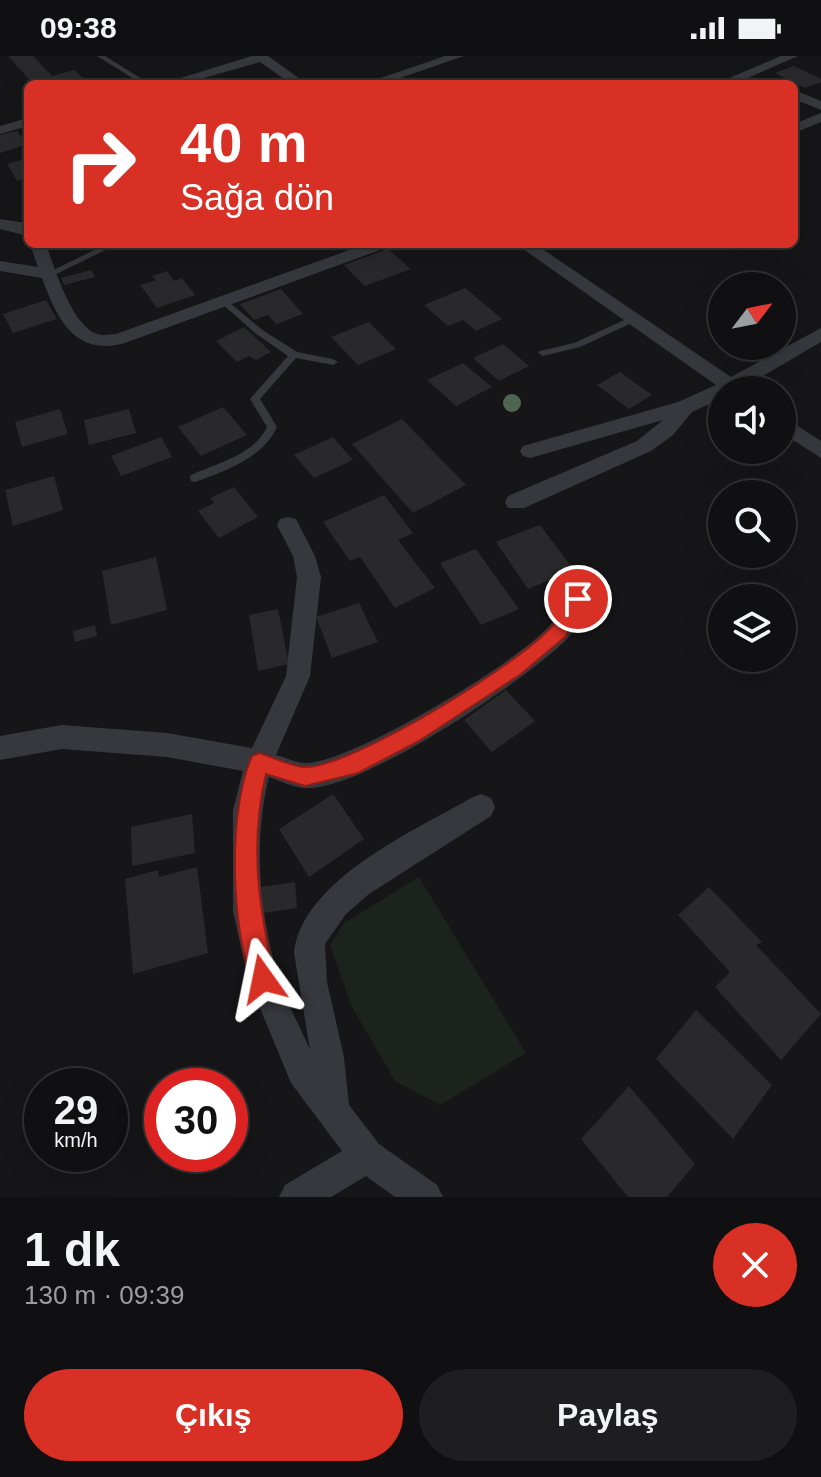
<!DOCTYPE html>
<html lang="tr">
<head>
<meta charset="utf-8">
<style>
	:root { --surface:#101012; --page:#1e1e20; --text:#f1f3f6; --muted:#9c9d9f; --line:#303032; --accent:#d93025 }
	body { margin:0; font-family:Arial,sans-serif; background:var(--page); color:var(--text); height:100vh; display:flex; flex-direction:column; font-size:30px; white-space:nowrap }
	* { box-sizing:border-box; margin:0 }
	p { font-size:26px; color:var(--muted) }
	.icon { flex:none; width:44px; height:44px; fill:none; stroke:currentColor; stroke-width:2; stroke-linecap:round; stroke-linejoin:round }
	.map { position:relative; height:1141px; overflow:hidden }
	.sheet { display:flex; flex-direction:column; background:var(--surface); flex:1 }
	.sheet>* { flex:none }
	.hud { position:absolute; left:24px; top:24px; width:774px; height:168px; border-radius:12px; box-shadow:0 8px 32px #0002,0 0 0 2px var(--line); background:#d93025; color:#fff; overflow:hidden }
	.needle { width:52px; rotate:58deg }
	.controls { position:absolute; left:708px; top:216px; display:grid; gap:16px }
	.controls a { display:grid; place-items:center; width:88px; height:88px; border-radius:50%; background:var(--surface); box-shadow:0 8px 32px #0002,0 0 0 2px var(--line); font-size:40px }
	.speed { position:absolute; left:24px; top:1012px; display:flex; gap:16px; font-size:40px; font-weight:700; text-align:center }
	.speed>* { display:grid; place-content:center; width:104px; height:104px; border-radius:50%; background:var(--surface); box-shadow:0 8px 32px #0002,0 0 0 2px var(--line); line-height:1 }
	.speed small { font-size:20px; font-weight:400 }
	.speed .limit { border:12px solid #d22; background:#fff; color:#111 }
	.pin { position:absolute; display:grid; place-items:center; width:68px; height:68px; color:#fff; margin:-34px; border:4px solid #fff; border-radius:50%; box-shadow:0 2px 8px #0007 }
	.me { position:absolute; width:88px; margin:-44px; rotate:348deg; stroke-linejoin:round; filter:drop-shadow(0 0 6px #0008) }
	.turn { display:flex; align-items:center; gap:28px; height:168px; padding:0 24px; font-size:36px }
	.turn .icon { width:104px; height:104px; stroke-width:2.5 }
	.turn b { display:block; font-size:56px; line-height:68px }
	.round { display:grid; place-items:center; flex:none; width:84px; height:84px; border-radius:42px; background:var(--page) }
	.head { display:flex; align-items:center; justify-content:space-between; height:136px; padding:0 24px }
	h1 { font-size:48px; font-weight:700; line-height:60px }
	.action { display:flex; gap:16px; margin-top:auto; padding:16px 24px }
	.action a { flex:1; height:92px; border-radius:48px; background:var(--accent); color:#fff; font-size:32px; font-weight:700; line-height:92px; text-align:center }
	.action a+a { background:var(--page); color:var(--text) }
	.status { display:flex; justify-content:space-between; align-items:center; height:56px; padding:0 40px; background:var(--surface); direction:ltr }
	.status svg { height:22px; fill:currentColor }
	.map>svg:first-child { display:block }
	.green { fill:#1c231d }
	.building { fill:#29292c }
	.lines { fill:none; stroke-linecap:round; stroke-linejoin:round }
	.lane { fill:#37383d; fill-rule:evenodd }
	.street { fill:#37383d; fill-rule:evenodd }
	.tree { fill:#506452 }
	.route { fill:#d93025; stroke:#8d1f18; stroke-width:2 }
</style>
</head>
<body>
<div class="status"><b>09:38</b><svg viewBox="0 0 49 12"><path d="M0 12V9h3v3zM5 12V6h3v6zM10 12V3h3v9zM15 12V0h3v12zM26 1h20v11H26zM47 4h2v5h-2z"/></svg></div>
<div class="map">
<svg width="821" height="1141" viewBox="0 0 821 1141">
	<rect width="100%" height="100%" fill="#161618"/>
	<path class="green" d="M419 821 526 997 440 1049 395 1025 352 951 330 889 344 867Z"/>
	<path class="building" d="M8 0H33L52 20 74 14 89 28H33Z
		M794 10 821 23V26L805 32 775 17Z
		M17 75 28 88 0 97V79Z
		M28 102V122L17 125 7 108Z
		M388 193 411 213 365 230 344 209Z
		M91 214 95 221 64 229 61 222Z
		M167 215 174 225 182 222 195 239 157 252 140 229 156 224 152 220Z
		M465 232 489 252 502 263 476 275 463 264 448 270 424 249Z
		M281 233 303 258 276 268 268 259 254 264 240 248Z
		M46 244 57 263 13 277 3 258Z
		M369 266 396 293 358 309 331 281Z
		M244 271 271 296 256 304 249 300 237 306 216 285Z
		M503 288 529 310 499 325 473 302Z
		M463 307 492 331 456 350 427 324Z
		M620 316 652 339 629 353 597 329Z
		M223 351 247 379 201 400 178 371Z
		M60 353 68 378 22 391 15 366Z
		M129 353 136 377 89 389 84 364Z
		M402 363 466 429 413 457 352 388Z
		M161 381 172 401 121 420 111 400Z
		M333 381 353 404 314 422 294 399Z
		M54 420 63 454 13 470 5 434Z
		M234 431 258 461 219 482 198 455 214 447 210 442Z
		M384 439 413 477 398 484 435 532 395 552 360 501 350 505 323 466Z
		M540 469 574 514 528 533 496 486Z
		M476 493 519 553 481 569 440 507Z
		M156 501 167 554 111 569 102 515Z
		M359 547 378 586 332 602 316 561Z
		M278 553 289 608 258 615 249 559Z
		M95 569 97 580 75 586 73 575Z
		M506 634 535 665 492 696 464 664Z
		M333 738 364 783 309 821 279 773Z
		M192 758 195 797 132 810 131 771Z
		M197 811 208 897 133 918 125 823 158 814 159 821Z
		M295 826 297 852 262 857 261 831Z
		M709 831 762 886 756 889 821 958 781 1004 715 931 730 916 678 859Z
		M696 954 772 1029 733 1083 656 1003Z
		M629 1030 695 1108 667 1141H628L581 1083Z"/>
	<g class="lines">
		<path class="lane" d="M97 0H105L150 28H142Z
			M107 188H118L52 220 45 218Z
			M223 241 261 273 297 296 333 303 338 306 333 309 296 302 260 343 277 371C263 402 225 415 195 426L191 425 190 422 191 419C217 407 254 399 267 371L250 343 288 300 255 277 220 246V242Z
			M633 260 636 261V265L580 291 543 300 538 297 540 295 574 287Z"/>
		<path class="street" d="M252 0H268L307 28H291L260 6 182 28H161Z
			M445 0H464L383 28H363Z
			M781 0H798L734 28H715Z
			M794 34 821 45V54L794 43Z
			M821 57V66L794 77V68Z
			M28 62V70L0 78V70Z
			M0 163 26 167 28 180 0 173Z
			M30 188H46C54 211 72 270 97 278 103 280 110 278 116 278L366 188H390L388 191 125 287C75 301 57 263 42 222L0 215V205L38 211Z
			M516 188H535L731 321 821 272V286L744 331 746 334H722V342L692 356 673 379 651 395 524 452H508L505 446 508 440 637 385 663 364 530 402 523 400 520 395 523 390 678 346 716 329Z
			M782 360 821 385V402L782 377Z
			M288 461 296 463 315 500 321 521 310 620 276 699C285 701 296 707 305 707 350 708 522 604 551 568 558 559 564 546 570 536L578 533 586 536 590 543C583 556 576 575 565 585 524 625 359 737 304 732 293 731 280 725 269 721 253 785 259 857 278 919 285 945 300 970 310 994L294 897C302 824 414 775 471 742L481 738 491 742 495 751 491 760 369 838 346 858 325 888 327 926 344 1001 349 1049 379 1088 437 1129 443 1141H395L366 1120 331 1141H279L285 1129 342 1095 291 1027 248 923 233 855V754L243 715 167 701 62 693 0 704V680L62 669 167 677 252 692 286 620 297 521 293 500 277 469 280 463Z"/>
	</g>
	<circle class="tree" cx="512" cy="347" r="9"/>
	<path class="route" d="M578 536 587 543 565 581 521 618 419 685 358 717 305 730 266 718C249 788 259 854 275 923L271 932 263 935 254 932C231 874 227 757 252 700L259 697C273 701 292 711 306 711 352 711 523 606 553 569 560 560 565 548 572 538Z"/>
</svg>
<div class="controls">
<a><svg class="needle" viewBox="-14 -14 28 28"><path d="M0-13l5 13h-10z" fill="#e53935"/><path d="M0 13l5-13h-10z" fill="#9c9d9f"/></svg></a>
<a><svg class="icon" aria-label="sound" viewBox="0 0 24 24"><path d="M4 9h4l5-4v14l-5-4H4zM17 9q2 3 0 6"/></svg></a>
<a><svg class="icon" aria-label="search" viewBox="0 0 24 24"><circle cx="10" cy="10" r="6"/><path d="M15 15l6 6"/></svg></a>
<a><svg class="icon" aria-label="layers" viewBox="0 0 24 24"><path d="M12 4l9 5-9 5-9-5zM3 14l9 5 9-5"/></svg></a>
</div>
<div class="speed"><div>29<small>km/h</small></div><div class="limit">30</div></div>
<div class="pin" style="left:578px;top:543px;background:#d93025"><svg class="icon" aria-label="arrive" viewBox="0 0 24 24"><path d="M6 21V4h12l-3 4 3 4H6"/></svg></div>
<svg class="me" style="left:263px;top:923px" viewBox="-20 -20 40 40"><path d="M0-17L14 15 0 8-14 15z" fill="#d93025" stroke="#fff" stroke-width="4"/></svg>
<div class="hud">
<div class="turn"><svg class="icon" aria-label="right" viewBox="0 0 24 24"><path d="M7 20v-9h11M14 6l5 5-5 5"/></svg><div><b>40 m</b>Sağa dön</div></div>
</div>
</div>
<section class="sheet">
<div class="head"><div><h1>1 dk</h1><p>130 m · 09:39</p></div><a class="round" style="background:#d93025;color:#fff"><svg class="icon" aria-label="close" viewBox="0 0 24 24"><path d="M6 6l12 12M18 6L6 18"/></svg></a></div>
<div class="action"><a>Çıkış</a><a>Paylaş</a></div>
</section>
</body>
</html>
